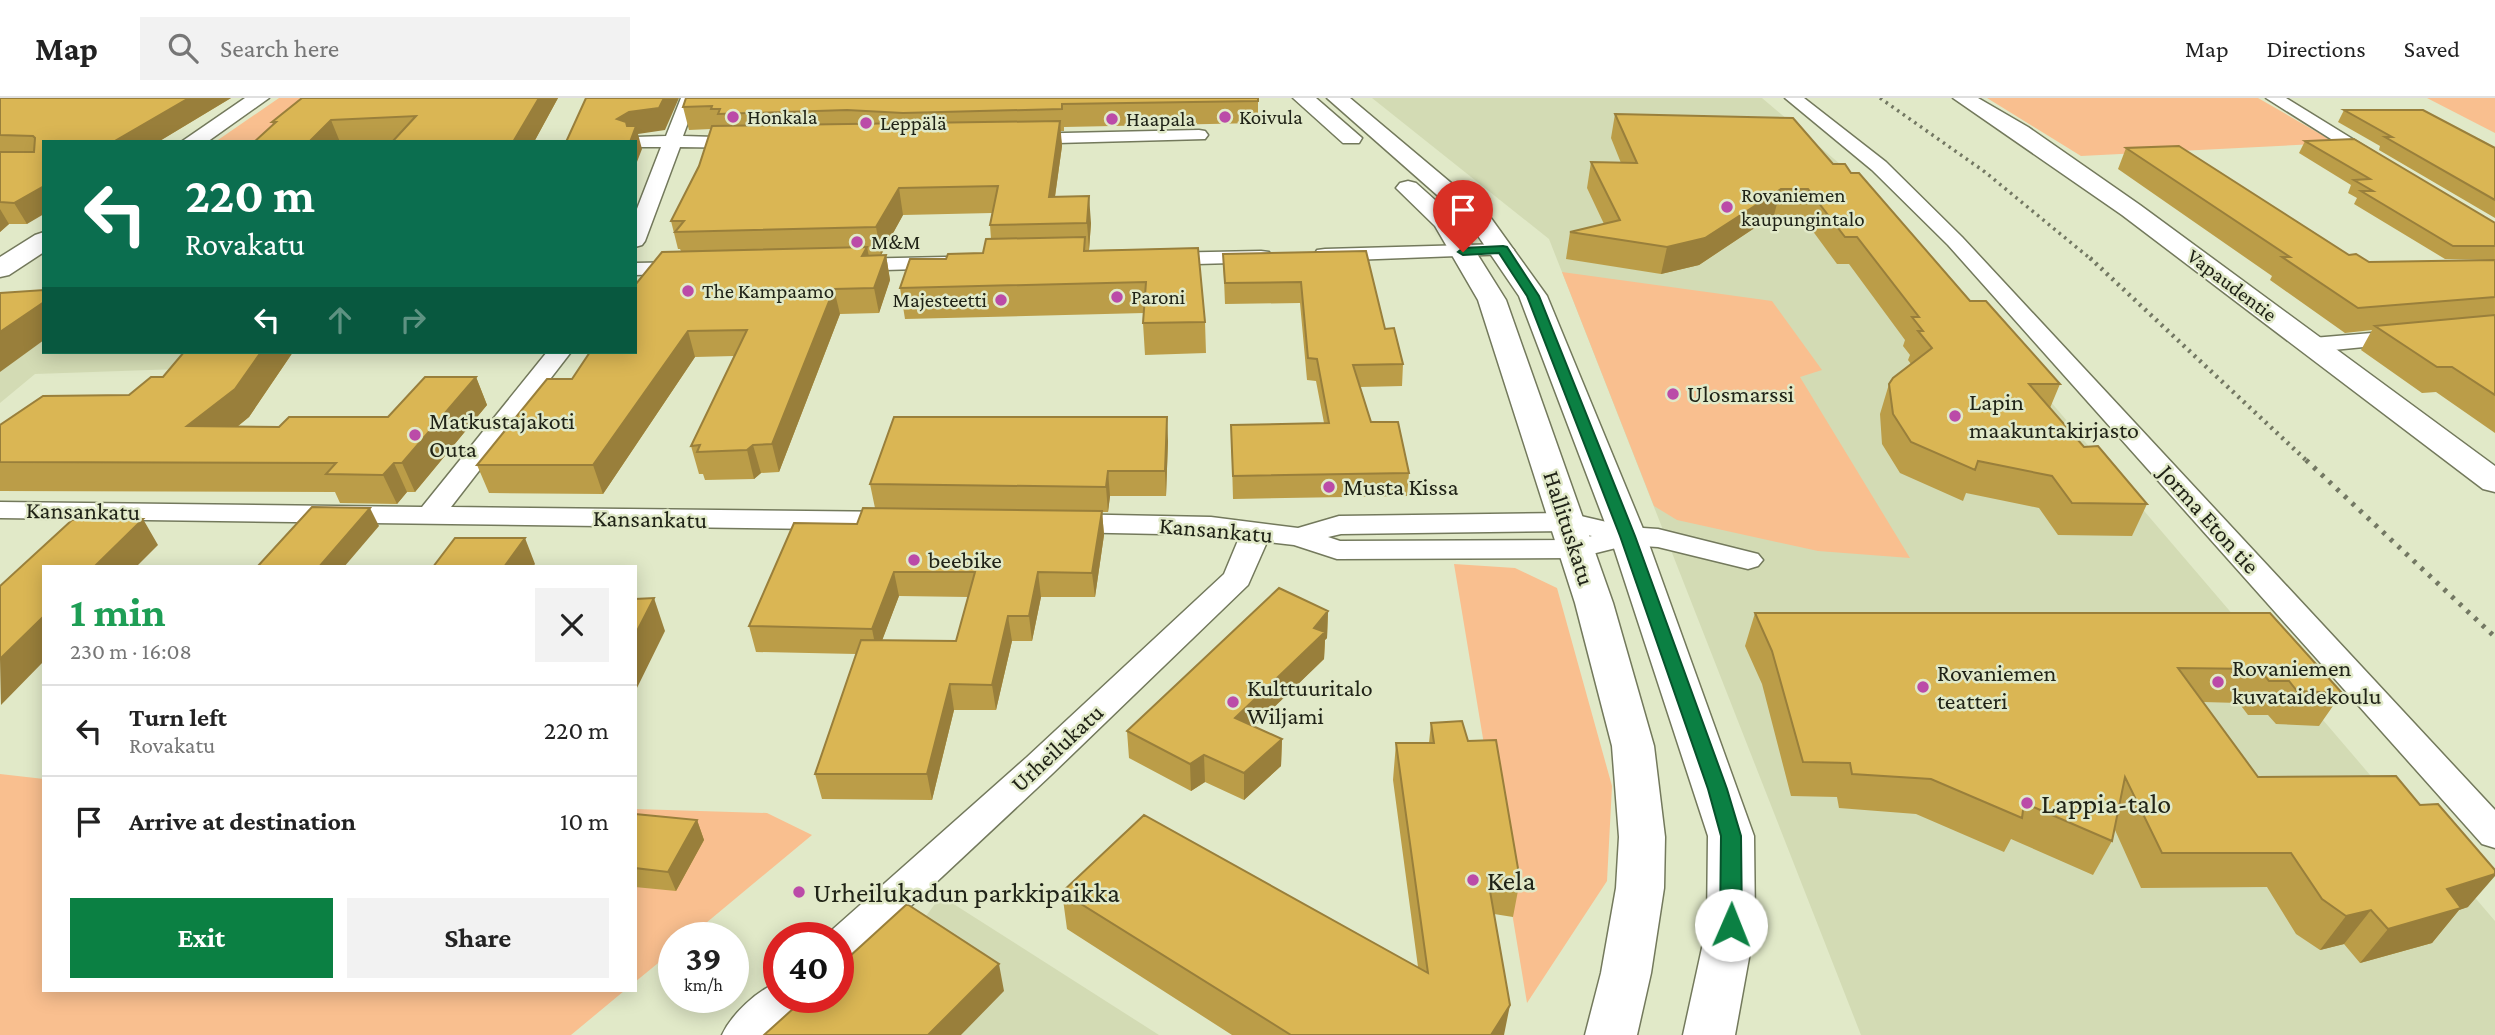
<!DOCTYPE html>
<html lang="en">
<head>
<meta charset="utf-8">
<style>
	:root { --surface:#fff; --page:#f2f2f2; --text:#222; --muted:#767676; --line:#e0e0e0; --accent:#0b8043 }
	body { margin:0; font-family:"Crimson Pro",serif; background:var(--page); color:var(--text); height:100vh; display:flex; flex-direction:column; font-size:26px; white-space:nowrap }
	* { box-sizing:border-box; margin:0 }
	p { font-size:23px; color:var(--muted) }
	.icon { flex:none; width:38px; height:38px; fill:none; stroke:currentColor; stroke-width:2; stroke-linecap:round; stroke-linejoin:round }
	.map { position:relative; flex:1; overflow:hidden }
	.side { position:absolute; left:42px; top:467px; width:595px; height:427px; display:flex; flex-direction:column; background:var(--surface); border-radius:0px; box-shadow:0 4px 18px #0003 }
	.side>* { flex:none }
	.hud { position:absolute; left:42px; top:42px; width:595px; height:214px; border-radius:0px; box-shadow:0 4px 18px #0003; background:#0b6e4f; color:#fff; overflow:hidden }
	.speed { position:absolute; left:658px; top:824px; display:flex; gap:14px; font-size:35px; font-weight:700; text-align:center }
	.speed>* { display:grid; place-content:center; width:91px; height:91px; border-radius:50%; background:var(--surface); box-shadow:0 4px 18px #0003; line-height:1 }
	.speed small { font-size:18px; font-weight:400 }
	.speed .limit { border:10px solid #d22; background:#fff; color:#111 }
	.pin { position:absolute; display:grid; place-items:center; width:60px; height:60px; color:#fff; margin:-72px -30px; border-radius:50% 50% 50% 0; rotate:-45deg; box-shadow:0 0 7px #0007 }
	.pin .icon { rotate:45deg }
	.me { position:absolute; width:77px; margin:-38px; rotate:1deg; stroke-linejoin:round; filter:drop-shadow(0 0 5px #0008) }
	.turn { display:flex; align-items:center; gap:24px; height:147px; padding:0 28px; font-size:32px }
	.turn .icon { width:91px; height:91px; stroke-width:2.5 }
	.turn b { display:block; font-size:49px; line-height:60px }
	.lanes { display:flex; align-items:center; height:66px; padding:0 28px; background:#0003; justify-content:center; gap:35px; direction:ltr }
	.lanes .off { opacity:.35 }
	.round { display:grid; place-items:center; flex:none; width:74px; height:74px; border-radius:0px; background:var(--page) }
	.overview { display:flex; align-items:center; justify-content:space-between; height:119px; padding:0 28px }
	h1 { font-size:42px; font-weight:700; line-height:52px; color:#1e9e55 }
	.button { display:flex; gap:14px; margin-top:auto; padding:14px 28px }
	.button a { flex:1; height:80px; border-radius:0px; background:var(--accent); color:#fff; font-size:28px; font-weight:700; line-height:80px; text-align:center }
	.button a+a { background:var(--page); color:var(--text) }
	ul { padding:0; list-style:none }
	li { display:flex; align-items:center; gap:21px; height:91px; padding:0 28px; border-top:2px solid var(--line) }
	li div { flex:1 }
	li b { display:block; font-size:26px }
	li em { font-style:normal }
	header { display:flex; align-items:center; gap:42px; box-sizing:border-box; height:98px; padding:0 35px; background:var(--surface); border-bottom:2px solid var(--line) }
	header strong { font-size:33px }
	nav { display:flex; gap:38px; margin-inline-start:auto; font-size:24px }
	.search { width:490px; height:63px; background:var(--page); display:flex; align-items:center; gap:18px; box-sizing:border-box; padding:0 24px; border-radius:0px; color:var(--muted); font-size:26px }
	.map>svg:first-child { display:block }
	.built { fill:#d3dbb4 }
	.green { fill:#f9bf8f }
	.lines { fill:none; stroke-linecap:round; stroke-linejoin:round }
	.minor-casing { stroke:#73795c; stroke-width:3 }
	.tertiary-casing { stroke:#73795c; stroke-width:3 }
	.minor { fill:#fff; fill-rule:evenodd }
	.tertiary { fill:#fff; fill-rule:evenodd }
	.rail-far2 { stroke:#737863; stroke-width:3.5; stroke-dasharray:2.5 4.5; stroke-linecap:butt }
	.rail-far1 { stroke:#737863; stroke-width:4.5; stroke-dasharray:2.5 5; stroke-linecap:butt }
	.rail { stroke:#737863; stroke-width:5; stroke-dasharray:3.5 7; stroke-linecap:butt }
	.wall { fill:#bb9d48; fill-rule:evenodd }
	.shaded-wall { fill:#997f3b }
	.building { fill:#dab654; stroke:#997f3b; stroke-width:2 }
	.route { fill:#0b8043; stroke:#07532c; stroke-width:2 }
	.poi-dot { fill:#bb4ba8; stroke:#e1e9c8; stroke-width:2.5 }
	.labels { text-anchor:middle; stroke-width:5; stroke-linejoin:round; paint-order:stroke }
	.far-poi-label { font-size:21px; fill:#202317; stroke:#e1e9c8; text-anchor:start }
	.far-street-label { font-size:21px; fill:#202317; stroke:#e1e9c8 }
	.poi-label { font-size:24px; fill:#202317; stroke:#e1e9c8; text-anchor:start }
	.street-label { font-size:24px; fill:#202317; stroke:#e1e9c8 }
	.near-poi-label { font-size:28px; fill:#202317; stroke:#e1e9c8; text-anchor:start }
</style>
</head>
<body>
<header>
<strong>Map</strong>
<div class="search"><svg class="icon" aria-label="search" viewBox="0 0 24 24"><circle cx="10" cy="10" r="6"/><path d="M15 15l6 6"/></svg>Search here</div>
<nav><a>Map</a><a>Directions</a><a>Saved</a></nav>
</header>
<div class="map">
<svg width="2495" height="937" viewBox="0 0 2495 937">
	<rect width="100%" height="100%" fill="#e1e9c8"/>
	<path class="built" d="M1372 0H1762L1866 88 2495 823V937H1861L1549 141Z
		M44 217V254H220L207 270 35 276 0 305V220Z
		M941 798 1159 937H803L914 834Z"/>
	<path class="green" d="M279 0H318L270 44H215Z
		M1987 0H2258L2336 45 2081 58Z
		M2427 0H2495V35Z
		M1562 174 1772 203 1822 272 1800 279 1910 460 1818 453 1677 422 1654 408Z
		M1454 466 1515 470 1557 490 1612 688 1607 783 1527 905Z
		M0 676 44 681V892L624 893 571 937H0Z
		M635 711 767 715 812 737 688 840H674V852L635 884Z"/>
	<g class="lines">
		<g class="minor-casing">
			<path id="minor" d="M681 0H697L683 38 747 40 756 45 747 50 680 49 645 143 642 147 635 149V116L661 49H635V44H626L635 39 666 38Z
				M1785 0H1804L1886 64 1962 139 2495 712V750L2482 746 1948 147 1872 72Z
				M2266 0H2286L2385 61 2376 67 2369 65Z
				M1199 32 1205 33 1208 37 1205 41 1020 46 1011 41 1020 36Z
				M1503 146 1510 148 1514 152 1510 156 1325 163 1317 162 1314 157 1317 152 1325 151Z
				M1261 153 1269 154 1272 159 1269 164 1160 167 1152 166 1149 161 1152 156 1160 155Z
				M946 159 954 160 957 165 954 170 849 173 841 172 838 167 841 162 849 161Z
				M687 164 695 165 698 170 695 175 635 177V165Z
				M2407 232 2415 234 2419 239 2415 244 2313 254 2305 252 2301 247 2305 242 2313 240Z
				M547 254H571L451 409 897 414 907 417 911 423 907 429 897 432 0 420V404L422 409Z
				M1568 415 1628 429 1658 431 1758 456 1763 462 1758 468 1748 471 1658 449 1628 447 1576 460 1337 461 1294 447 1267 444 1248 487 1051 677 852 863 838 868V840L824 839 1027 659 1224 476 1239 440 1211 437 1062 434 1052 431 1048 425 1052 419 1062 416 1211 419 1298 430 1339 418ZM1568 433 1592 438 1576 442 1340 443 1328 439 1341 436Z
				M779 884V900H805L799 913 772 937H722C731 917 757 892 779 884Z"/>
		</g>
		<g class="tertiary-casing">
			<path id="tertiary" d="M245 0H269L207 44H181Z
				M1293 0H1316L1362 40 1359 45H1343Z
				M1327 0H1350L1488 116 1547 198 1646 438 1754 738 1755 827 1735 937H1683L1707 827 1708 738 1610 438 1519 198 1470 126Z
				M1953 0H1978L2028 29 2140 107 2495 368V394L2483 391 2122 117Z
				M1408 83 1416 85 1454 119 1506 202 1613 505 1654 648 1665 739 1664 790 1651 875 1637 937H1585L1601 875 1616 790 1619 739 1612 648 1575 505 1478 202 1435 128 1396 90 1400 85Z
				M44 134V154L9 177 0 179V159L35 137Z"/>
		</g>
		<use href="#minor" class="minor"/>
		<use href="#tertiary" class="tertiary"/>
		<path class="rail-far2" d="M1880 0 1985 74 2092 162"/>
		<path class="rail-far1" d="M2090 160 2308 364"/>
		<path class="rail" d="M2306 362 2495 539"/>
	</g>
	<path class="wall" d="M0 0H231L158 44H44L27 126H9L0 134Z
		M302 0H558L534 44 393 42 356 44H254L273 27 272 24Z
		M1258 0V25L1064 29V33H1060L1062 48 1055 99 1091 125 1089 152 1198 150 1205 224 1206 255 1145 257 1143 225 1144 215 905 221 900 190 946 161 983 155 991 141 990 127 992 115 903 117 881 157H886L890 182 879 215 840 216 779 374 761 375 754 381 705 382 703 376H699L691 348 734 258 695 259 603 396 489 395 477 367 572 281 681 153 680 151H678L671 123 699 68 711 31 689 32 683 9Z
		M2344 12 2495 50V120L2379 52 2380 48 2338 24Z
		M1615 16 1833 66 1851 75 1970 203 2060 286 2050 310 2084 349 2147 406 2132 438 2058 437 2039 410 1966 395 1963 403 1900 375 1882 346 1880 316 1889 286 1911 266 1908 262 1910 257 1903 248 1905 242 1849 166H1837L1801 117H1774L1699 167 1661 176 1566 161 1570 134 1604 126 1587 90 1591 64 1621 65 1611 40Z
		M2305 43 2495 125V162L2445 161 2354 106 2357 100 2348 95 2351 87 2299 55Z
		M2126 50 2349 157 2369 164 2495 162V335L2436 294 2422 295 2361 252 2372 232 2345 235 2270 182 2272 178 2118 71Z
		M1366 153 1385 231 1403 266 1402 288 1360 289 1371 324 1409 375 1407 398 1233 401 1231 327 1324 325 1316 283 1307 282 1300 205 1225 206 1223 156Z
		M184 254H293L249 319 237 329H279L388 319 476 279 487 307 415 394H407L397 406 340 405 335 394 0 393V327L129 297 163 279Z
		M1168 343 1166 398H1110L1108 414H1102L1104 437 1095 499H1041L1032 543H1012L996 612H954L932 702 822 701 815 676 856 556 756 554 749 528 875 410 870 386ZM899 498 968 499 956 543 882 542Z
		M1328 513 1327 540 1325 542 1324 561 1254 628 1282 641 1281 668 1244 702 1205 684 1191 693 1129 660 1127 633Z
		M1755 515H2270L2342 595 2319 628 2276 626 2268 617H2248L2239 605 2203 604 2258 679 2468 809 2459 812 2432 845 2360 865 2344 846 2320 852 2296 836 2267 789 2141 790 2115 732 2112 743 2093 777 2011 741 2004 754 1916 716 1839 710 1837 699 1791 698 1762 586 1745 548Z
		M1431 625 1468 643 1520 782 1513 819 1494 816 1504 937H1232L1067 831 1062 794 1418 869 1393 682 1396 645H1429Z
		M635 716 697 722 704 742 676 793 635 789Z"/>
	<path class="shaded-wall" d="M189 0H231L158 44H113Z
		M539 0H558L534 44H513Z
		M664 0H679L665 32 638 36 642 51 635 69V44H630L617 21 629 14Z
		M331 22 340 44H309Z
		M1060 23 1062 48 1051 126 1049 99Z
		M44 88V116L27 126 14 105Z
		M899 90 903 117 881 157 876 129Z
		M1781 91 1774 117 1699 167 1661 176 1667 149Z
		M1089 98 1091 125 1089 152 1087 125Z
		M0 111 9 126 0 134Z
		M867 149 872 174 862 158Z
		M886 157 890 182 879 215 874 190Z
		M834 191 840 216 779 374 772 346Z
		M44 204V242L0 274V234Z
		M688 233 695 259 603 396 593 367Z
		M261 254H293L249 319 202 357 187 328Z
		M476 279 487 307 415 394 402 365Z
		M1167 319 1168 343 1166 398 1165 373Z
		M753 347 761 375 754 381 747 352Z
		M394 365 407 394 397 406 383 377Z
		M1108 373 1110 398 1108 414 1106 389Z
		M370 410 379 428 344 469H319Z
		M1102 413 1104 437 1095 499 1092 475Z
		M143 421 158 447 136 469H94Z
		M525 440 535 466 533 469H504Z
		M894 474 899 498 877 556 872 531Z
		M1038 474 1041 499 1032 543 1029 518Z
		M654 500 665 533 635 594V537Z
		M1328 513 1327 540 1325 542 1324 561 1235 647V620Z
		M44 518V563L1 607 0 561Z
		M1008 518 1012 543 996 612 992 587Z
		M950 586 954 612 932 702 927 676Z
		M1282 641 1281 668 1244 702V675Z
		M1204 657 1205 684 1191 693 1190 666Z
		M697 722 704 742 676 793 668 774Z
		M2495 776V778L2468 809 2459 812 2432 845 2360 865 2388 831 2447 791Z
		M2371 812 2344 846 2320 852 2346 818Z
		M999 866 1004 893 961 937H928Z
		M1510 907 1504 937H1491Z"/>
	<path class="building" d="M0 0H189L113 44H44V88L14 105 0 104V54H34L35 40 33 38 0 37Z
		M302 0H539L513 44H392L416 18 331 22 309 44H254L276 24H272Z
		M586 0H664L659 10 629 14 617 21 626 24 627 28H636L630 44H566Z
		M686 0H1258V3L1062 6V11L903 15 847 12 718 16 720 11H711L712 8 683 9Z
		M2344 12H2423L2495 50V102L2385 39H2392Z
		M1615 16 1793 20 1833 66H1845L1851 75H1859L1970 203H1986L2060 286H2029L2084 349 2098 348 2147 406 2072 405 2052 378 1978 363 1975 372 1911 344 1893 316 1889 286 1893 280 1932 250 1918 233H1923L1912 219H1919L1857 139H1845L1808 91H1781L1705 140 1667 149 1570 134 1620 122 1591 64 1637 65Z
		M1060 23 1049 99 1089 98 1087 125 990 127 998 88 899 90 876 129 675 134 684 123H671L699 68 712 28Z
		M2354 41 2495 125V148H2453L2361 93H2373L2354 82 2370 81 2305 43Z
		M2179 48 2349 157 2356 156 2369 164 2495 162V199L2358 210 2282 159H2290L2126 50Z
		M1085 139 1084 153 1198 150 1205 224 1143 225 1146 184 900 190 910 161H946L948 156 983 155 986 141Z
		M867 149 862 158 886 157 874 190 834 191 772 346 753 347 747 352 697 354 700 347 691 348 747 232 688 233 593 367H477L547 281H572L590 254H635V187L662 154Z
		M1366 153 1385 231 1394 230 1403 266 1353 267 1371 324H1398L1409 375 1233 378 1231 327 1329 325 1317 261 1308 260 1301 184 1225 185 1223 156Z
		M44 192V204L0 234V195Z
		M2495 217V297L2452 269H2437L2375 228Z
		M184 254H261L235 291 187 328 279 329 289 319H388L425 279H476L402 365H394L383 377 326 376 336 365 0 364V327L43 298 129 297 151 279H163Z
		M894 319H1167L1165 373H1108L1106 389 870 386Z
		M312 409 370 410 319 469H257Z
		M863 410 1102 413 1092 475 1038 474 1029 518H1008L992 587 950 586 927 676H815L861 542 956 543 975 474H894L872 531 749 528 794 425 857 426Z
		M143 421 94 469H44V518L0 561V488L72 422Z
		M455 440H525L504 469H433Z
		M1279 490 1328 513 1314 530 1325 534 1235 620 1282 641 1244 675 1204 657 1190 666 1127 633Z
		M654 500 635 537V501Z
		M1755 515H2270L2342 595 2297 593 2289 583H2269L2259 571 2178 570 2258 679 2396 678 2420 707 2438 706 2495 772V776L2447 791 2461 810 2388 831 2371 812 2346 818 2322 801 2291 755H2162L2125 679 2112 743 2024 705 2022 720 1931 681 1852 676 1850 665 1803 664 1772 553Z
		M1462 623 1468 643 1496 642 1520 782 1487 776 1510 907 1491 937H1291L1062 794 1144 717 1428 875 1396 645H1434L1431 625Z
		M635 716 697 722 668 774 635 770Z
		M907 806 999 866 928 937H764L805 900H838V869Z"/>
	<path class="route" d="M1503 148 1507 149 1539 198 1635 438 1727 691 1741 738 1742 827 1738 833 1731 835 1723 833 1720 827 1721 738 1708 691 1620 438 1527 198 1499 155 1463 157 1458 154 1463 150Z"/>
	<g class="poi-dot">
		<circle cx="733" cy="19" r="7"/>
		<circle cx="1225" cy="19" r="7"/>
		<circle cx="1112" cy="21" r="7"/>
		<circle cx="866" cy="25" r="7"/>
		<circle cx="1727" cy="109" r="7"/>
		<circle cx="857" cy="144" r="7"/>
		<circle cx="688" cy="193" r="7"/>
		<circle cx="1117" cy="199" r="7"/>
		<circle cx="1001" cy="202" r="7"/>
		<circle cx="1673" cy="296" r="7"/>
		<circle cx="1955" cy="318" r="7"/>
		<circle cx="415" cy="337" r="7"/>
		<circle cx="1329" cy="389" r="7"/>
		<circle cx="914" cy="462" r="7"/>
		<circle cx="2218" cy="584" r="7"/>
		<circle cx="1923" cy="589" r="7"/>
		<circle cx="1233" cy="604" r="7"/>
		<circle cx="2027" cy="705" r="7"/>
		<circle cx="1473" cy="782" r="7"/>
		<circle cx="799" cy="794" r="7"/>
	</g>
	<g class="labels">
		<g class="far-poi-label">
			<text x="747" y="26">Honkala</text>
			<text x="1239" y="26">Koivula</text>
			<text x="1126" y="28">Haapala</text>
			<text x="880" y="32">Leppälä</text>
			<text x="1741" y="104">Rovaniemen<tspan x="1741" dy="24">kaupungintalo</tspan></text>
			<text x="871" y="151">M&amp;M</text>
			<text x="702" y="200">The Kampaamo</text>
			<text x="1131" y="206">Paroni</text>
			<text x="987" y="209" text-anchor="end">Majesteetti</text>
		</g>
		<g class="far-street-label">
			<text transform="translate(2232 187) rotate(37)" y="7">Vapaudentie</text>
		</g>
		<g class="poi-label">
			<text x="1687" y="304">Ulosmarssi</text>
			<text x="1969" y="312">Lapin<tspan x="1969" dy="28">maakuntakirjasto</tspan></text>
			<text x="429" y="331">Matkustajakoti<tspan x="429" dy="28">Outa</tspan></text>
			<text x="1343" y="397">Musta Kissa</text>
			<text x="928" y="470">beebike</text>
			<text x="2232" y="578">Rovaniemen<tspan x="2232" dy="28">kuvataidekoulu</tspan></text>
			<text x="1937" y="583">Rovaniemen<tspan x="1937" dy="28">teatteri</tspan></text>
			<text x="1247" y="598">Kulttuuritalo<tspan x="1247" dy="28">Wiljami</tspan></text>
		</g>
		<g class="street-label">
			<text transform="translate(83 413) rotate(1)" y="8">Kansankatu</text>
			<text transform="translate(650 421) rotate(1)" y="8">Kansankatu</text>
			<text transform="translate(2209 421) rotate(48)" y="8">Jorma Eton tie</text>
			<text transform="translate(1569 430) rotate(72)" y="8">Hallituskatu</text>
			<text transform="translate(1216 432) rotate(5)" y="8">Kansankatu</text>
			<text transform="translate(1057 650) rotate(-43)" y="8">Urheilukatu</text>
		</g>
		<g class="near-poi-label">
			<text x="2041" y="715">Lappia-talo</text>
			<text x="1487" y="792">Kela</text>
			<text x="813" y="804">Urheilukadun parkkipaikka</text>
		</g>
	</g>
</svg>
<div class="speed"><div>39<small>km/h</small></div><div class="limit">40</div></div>
<div class="pin" style="left:1463px;top:154px;background:#d93025"><svg class="icon" aria-label="arrive" viewBox="0 0 24 24"><path d="M6 21V4h12l-3 4 3 4H6"/></svg></div>
<svg class="me" style="left:1731px;top:827px" viewBox="-20 -20 40 40"><circle r="19" fill="#fff"/><path d="M0-13L10 11 0 6-10 11z" fill="#0b8043"/></svg>
<div class="hud">
<div class="turn"><svg class="icon" aria-label="left" viewBox="0 0 24 24"><path d="M17 20v-9H6M10 6l-5 5 5 5"/></svg><div><b>220 m</b>Rovakatu</div></div>
<div class="lanes"><svg class="icon" aria-label="left" viewBox="0 0 24 24"><path d="M17 20v-9H6M10 6l-5 5 5 5"/></svg><svg class="icon off" aria-label="ahead" viewBox="0 0 24 24"><path d="M12 20V5M6 11l6-6 6 6"/></svg><svg class="icon off" aria-label="right" viewBox="0 0 24 24"><path d="M7 20v-9h11M14 6l5 5-5 5"/></svg></div>
</div>
<section class="side">
<div class="overview"><div><h1>1 min</h1><p>230 m · 16:08</p></div><a class="round"><svg class="icon" aria-label="close" viewBox="0 0 24 24"><path d="M6 6l12 12M18 6L6 18"/></svg></a></div>
<ul>
<li><svg class="icon" aria-label="left" viewBox="0 0 24 24"><path d="M17 20v-9H6M10 6l-5 5 5 5"/></svg><div><b>Turn left</b><p>Rovakatu</p></div><em>220 m</em></li>
<li><svg class="icon" aria-label="arrive" viewBox="0 0 24 24"><path d="M6 21V4h12l-3 4 3 4H6"/></svg><div><b>Arrive at destination</b></div><em>10 m</em></li>
</ul>
<div class="button"><a>Exit</a><a>Share</a></div>
</section>
</div>
</body>
</html>
